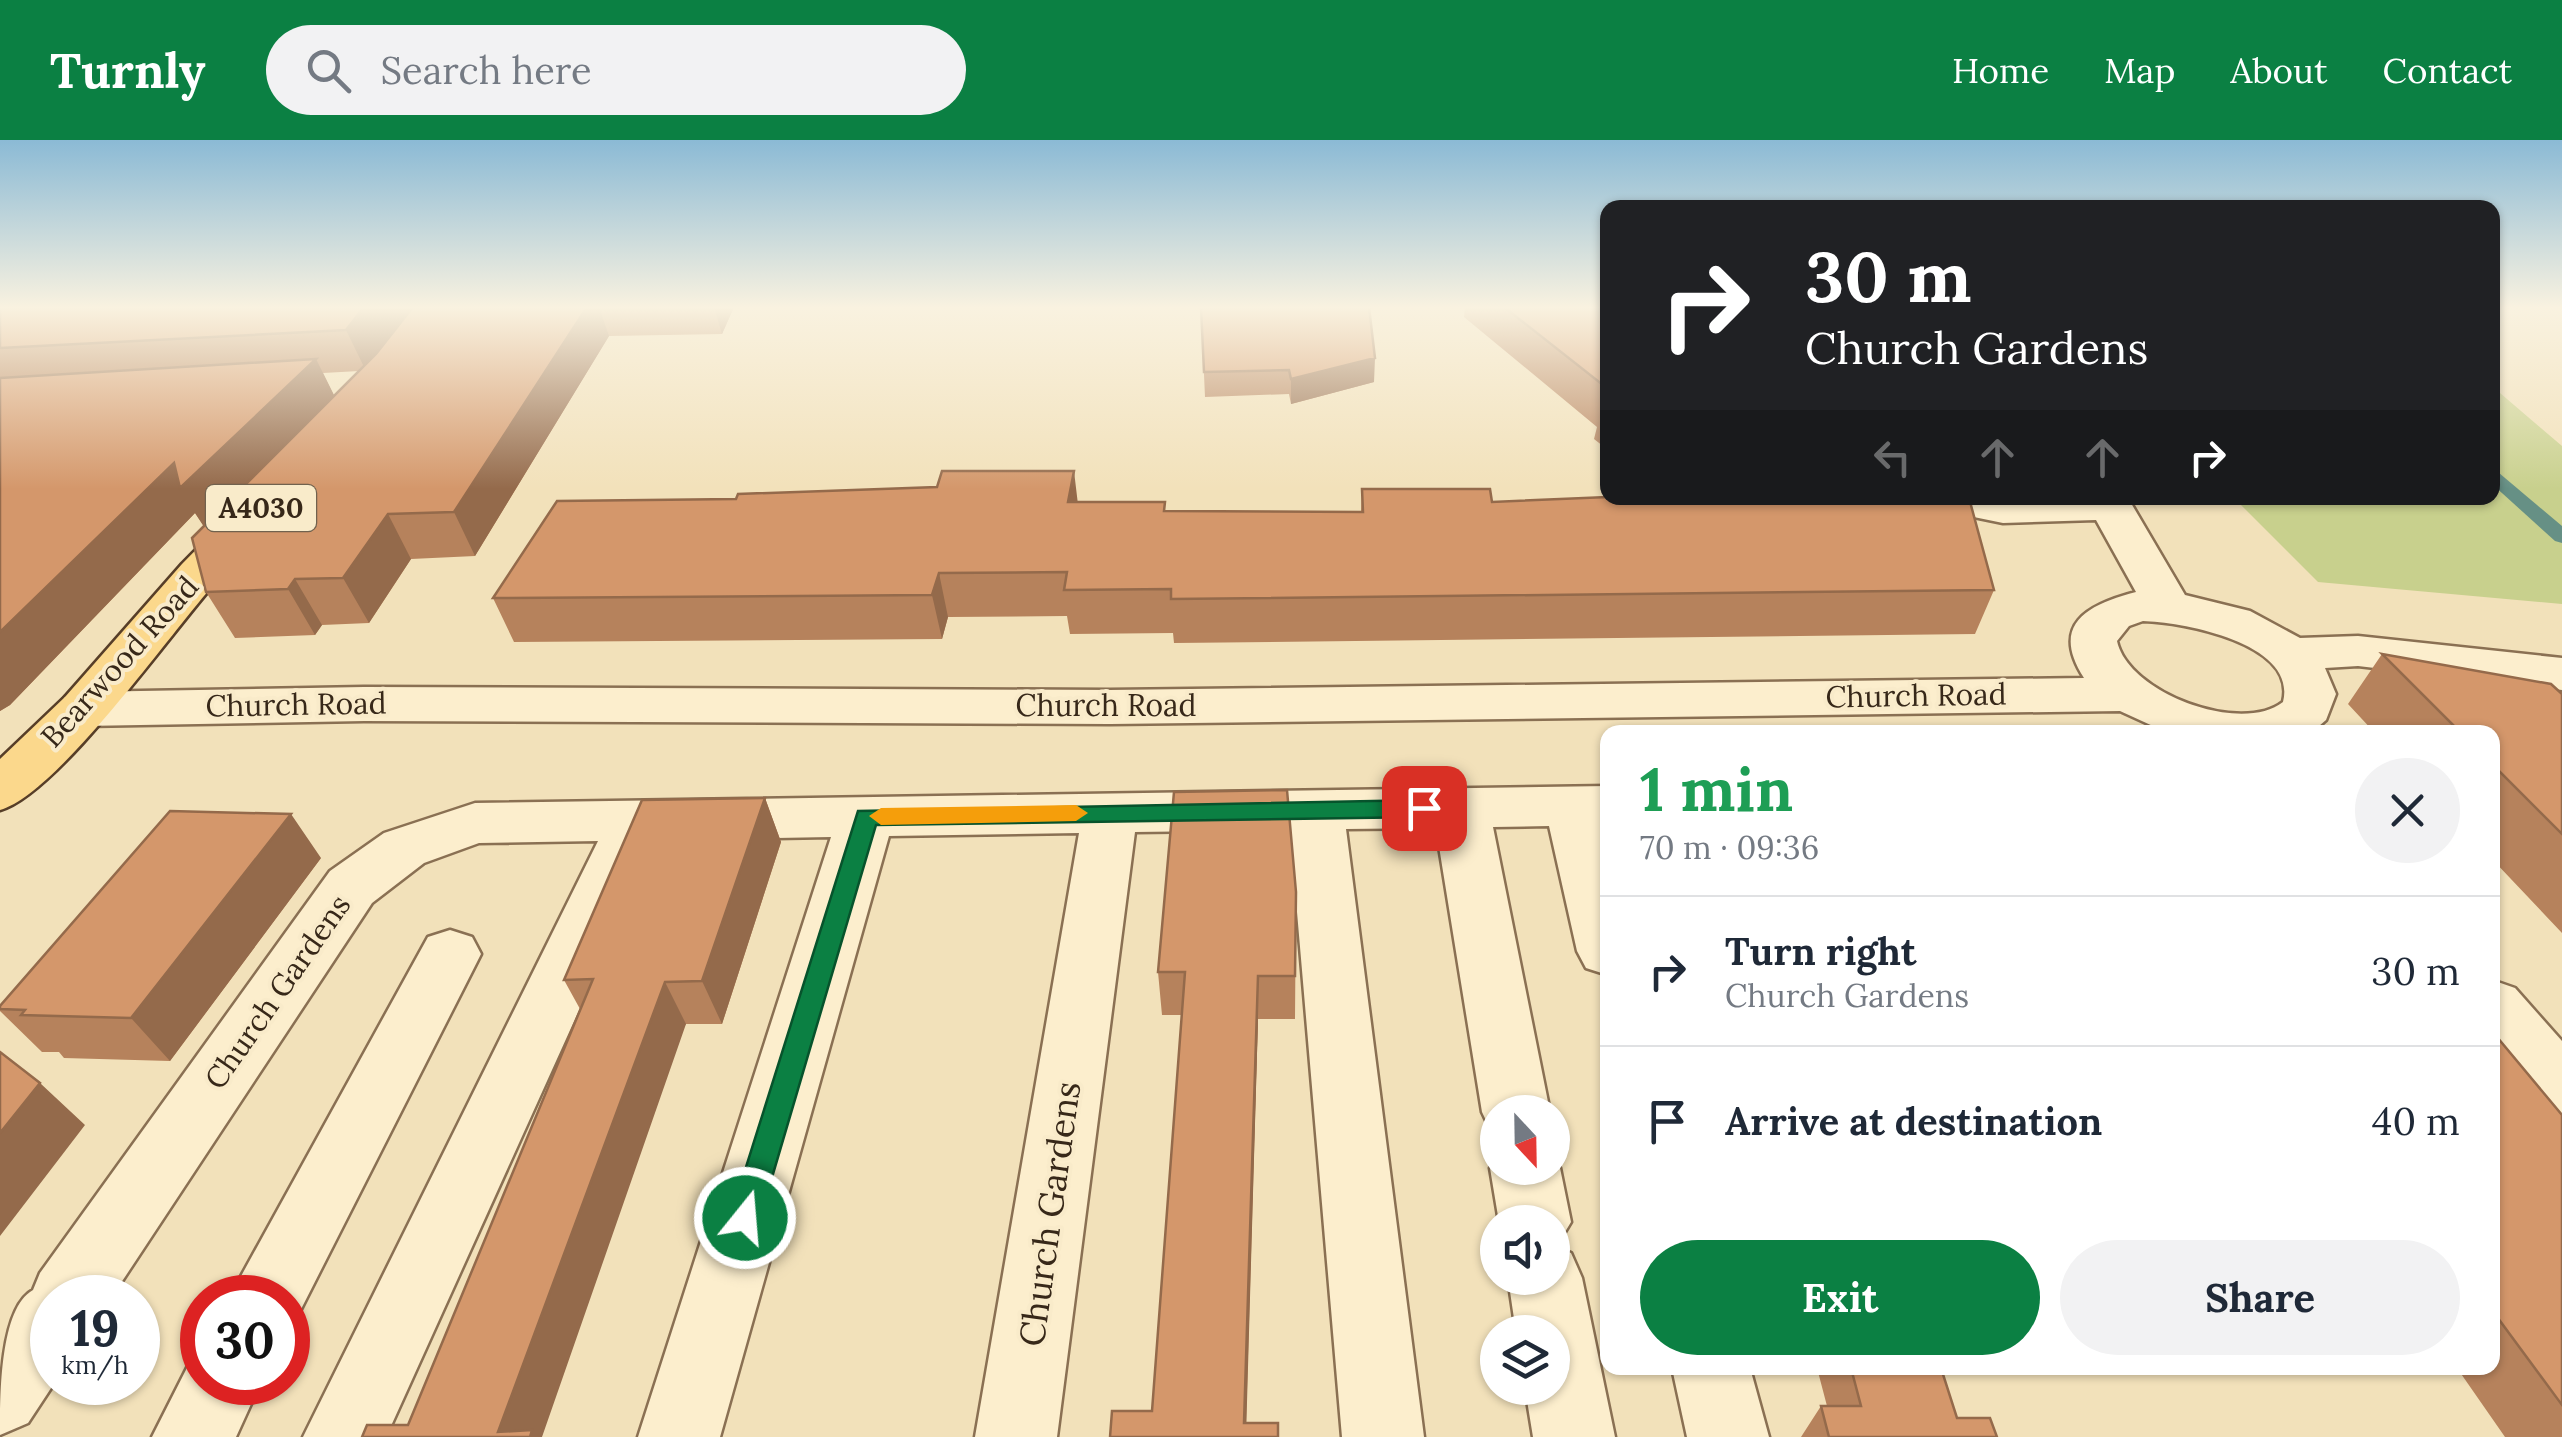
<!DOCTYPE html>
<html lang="en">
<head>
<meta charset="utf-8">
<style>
	:root { --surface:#fff; --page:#f2f2f3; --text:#1f2937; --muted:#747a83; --line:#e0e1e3; --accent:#0b8043 }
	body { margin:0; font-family:Lora,serif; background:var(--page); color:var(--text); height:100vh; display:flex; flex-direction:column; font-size:38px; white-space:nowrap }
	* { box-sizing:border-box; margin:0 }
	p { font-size:32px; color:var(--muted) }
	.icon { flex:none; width:55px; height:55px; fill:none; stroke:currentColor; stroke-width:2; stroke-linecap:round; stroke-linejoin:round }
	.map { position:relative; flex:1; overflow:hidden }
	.sheet { position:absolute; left:1600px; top:585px; width:900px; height:650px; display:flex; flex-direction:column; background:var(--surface); border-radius:20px; box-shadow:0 2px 8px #0004 }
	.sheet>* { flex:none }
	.hud { position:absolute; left:1600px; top:60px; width:900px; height:305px; border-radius:20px; box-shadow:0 2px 8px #0004; background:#202124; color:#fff; overflow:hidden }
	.needle { width:65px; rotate:158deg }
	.tools { position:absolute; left:1480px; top:955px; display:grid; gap:20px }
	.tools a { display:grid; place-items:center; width:90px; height:90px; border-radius:50%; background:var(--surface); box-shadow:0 2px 8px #0004; font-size:50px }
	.speed { position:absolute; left:30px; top:1135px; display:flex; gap:20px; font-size:50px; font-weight:700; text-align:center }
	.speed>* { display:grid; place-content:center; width:130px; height:130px; border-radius:50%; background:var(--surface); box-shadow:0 2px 8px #0004; line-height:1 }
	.speed small { font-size:25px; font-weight:400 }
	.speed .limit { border:15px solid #d22; background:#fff; color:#111 }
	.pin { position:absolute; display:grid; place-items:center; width:85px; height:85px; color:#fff; margin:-42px; border-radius:20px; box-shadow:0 5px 15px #0006 }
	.me { position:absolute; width:110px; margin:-55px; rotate:17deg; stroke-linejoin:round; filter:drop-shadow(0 0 8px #0008) }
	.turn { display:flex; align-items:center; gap:35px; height:210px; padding:0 40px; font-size:45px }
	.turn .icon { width:130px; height:130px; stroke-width:2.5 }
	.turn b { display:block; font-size:70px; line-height:85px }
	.lanes { display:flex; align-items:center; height:95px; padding:0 40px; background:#0003; justify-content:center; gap:50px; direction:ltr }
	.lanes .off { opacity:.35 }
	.round { display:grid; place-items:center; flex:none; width:105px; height:105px; border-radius:52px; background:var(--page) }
	.summary { display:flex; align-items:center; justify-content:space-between; height:170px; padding:0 40px }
	h1 { font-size:60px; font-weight:800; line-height:75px; color:#1e9e55 }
	.cta { display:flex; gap:20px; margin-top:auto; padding:20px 40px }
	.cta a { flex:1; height:115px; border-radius:60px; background:var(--accent); color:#fff; font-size:40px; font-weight:800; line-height:115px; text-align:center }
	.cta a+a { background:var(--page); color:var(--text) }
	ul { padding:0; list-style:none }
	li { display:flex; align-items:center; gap:30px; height:150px; padding:0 40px; border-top:2px solid var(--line) }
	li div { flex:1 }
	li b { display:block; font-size:38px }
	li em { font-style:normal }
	header { display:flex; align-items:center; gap:60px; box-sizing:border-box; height:140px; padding:0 50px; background:var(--accent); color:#fff }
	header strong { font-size:48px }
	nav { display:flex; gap:55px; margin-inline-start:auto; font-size:35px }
	.search { width:700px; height:90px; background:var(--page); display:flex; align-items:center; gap:25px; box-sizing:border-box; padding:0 35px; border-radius:55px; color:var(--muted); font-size:38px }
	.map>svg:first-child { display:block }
	.green { fill:#c8d08d }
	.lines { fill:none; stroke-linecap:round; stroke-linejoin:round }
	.stream { fill:#669085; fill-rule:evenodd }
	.minor-casing { stroke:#8a7053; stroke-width:5 }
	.major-casing { stroke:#573e28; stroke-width:5 }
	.minor { fill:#fceecd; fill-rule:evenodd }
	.major { fill:#fbd88c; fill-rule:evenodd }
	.wall { fill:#b6825c; fill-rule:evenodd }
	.shaded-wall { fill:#946a4b }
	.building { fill:#d4976b; stroke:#946a4b; stroke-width:2.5 }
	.route { fill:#0b8043; stroke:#07532c; stroke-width:2.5 }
	.slow { fill:#f59e0b }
	.labels { text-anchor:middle; stroke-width:8; stroke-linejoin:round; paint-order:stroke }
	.shield { fill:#f9ebca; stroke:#71624e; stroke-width:2.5 }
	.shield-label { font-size:28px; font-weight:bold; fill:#372819 }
	.street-label { font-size:30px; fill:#372819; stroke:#f9ebca }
	.near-street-label { font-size:35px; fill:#372819; stroke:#f9ebca }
</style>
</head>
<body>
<header>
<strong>Turnly</strong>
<div class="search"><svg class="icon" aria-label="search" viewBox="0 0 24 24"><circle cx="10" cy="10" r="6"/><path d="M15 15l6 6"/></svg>Search here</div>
<nav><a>Home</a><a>Map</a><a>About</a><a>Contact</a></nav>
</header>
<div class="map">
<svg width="2562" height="1297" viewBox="0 0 2562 1297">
	<rect width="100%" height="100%" fill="#f2e1ba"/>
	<path class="green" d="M2493 247 2562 306V464L2318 442 2234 358H2492Z"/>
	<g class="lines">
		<path class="stream" d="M2492 327 2562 386V403L2555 401 2492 344Z"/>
		<g class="minor-casing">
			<path id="minor" d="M1919 358H2128L2185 455 2250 471 2300 498 2358 496 2562 518V550L2358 526 2325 528 2336 554 2326 580 2312 592H2166L2120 571 1110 584 364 581 83 586 65 581 57 569 65 557 83 552 364 547 1110 550 2084 538C2050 485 2086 465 2136 452L2096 380 2003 383 1925 367ZM2143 481C2182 482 2298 503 2283 562 2241 595 2128 553 2117 501L2129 486Z
				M1608 646V835L1586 828 1577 811 1549 686 1493 687 1550 972H1498V995L1492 993 1482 972 1436 688 1346 689 1424 1297H1342L1290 690 1135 692 1057 1297H975L1079 693 889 696 720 1297H638L831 697 656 700 386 1297H303L598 701 479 703 424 723 372 763 111 1158H52L55 1242 28 1283 0 1295C0 1254 0 1168 33 1150L40 1133 330 731 384 693 475 663Z
				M450 790 472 797 481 814 294 1183 288 1186V1158H229L428 797Z
				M2492 840 2515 848 2562 901V975L2538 967 2492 912Z
				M1498 1012V1028H1552V1012L1560 1028 1571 1082 1556 1107 1571 1113 1582 1138 1615 1297H1533L1525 1248H1552V1192H1516L1508 1138H1552V1082H1499L1490 1028Z
				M202 1211V1242H261L236 1297H152L194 1214Z
				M1672 1228H1750L1769 1297H1687Z"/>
		</g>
		<g class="major-casing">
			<path id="major" d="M252 365 268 369 274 378 268 387C250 406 232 424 215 443 170 494 57 654 0 670V619L65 557 182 424 236 369Z"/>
		</g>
		<use href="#minor" class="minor"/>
		<use href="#major" class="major"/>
	</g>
	<path class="wall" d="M0 167H734L722 194 609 196 475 416 411 419 369 483 322 485 315 495 235 498 206 452 204 386 195 373 10 565 0 571ZM359 231 334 256 323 233Z
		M1201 167 1374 242 1291 264 1289 254 1205 257Z
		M1465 167H1608V310L1594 299 1597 287 1464 177Z
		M1362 349 1492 362 1994 450 1975 494 1174 503 1173 493 1070 494 1067 476 948 477 942 499 514 502 493 458 1078 362 1165 371 1361 372Z
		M2382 514 2562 554V793L2492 719V592H2374L2348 564Z
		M765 658 781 702 722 884H686L408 1285 580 869 564 840Z
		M321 718 170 921 64 918 59 912H42L0 871V866Z
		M1296 752 1295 879H1258L1246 1283 1152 1271 1182 875H1162L1158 832Z
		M2492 891 2562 975V1297H2505L2457 1228H2492Z
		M1817 1228H1941L1957 1278 1997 1297H1801L1821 1266H1827Z"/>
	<path class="shaded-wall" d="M364 167H415L366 231 346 190Z
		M587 167H599L609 196 475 416 454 372Z
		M714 167H734L722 194Z
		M1375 218 1374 242 1291 264V239Z
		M316 219 337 261 208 393 195 373 10 565 0 571V492L174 323Z
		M1074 331 1079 373 1068 362Z
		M388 374 411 419 369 483 343 438Z
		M939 433 948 477 942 499 932 455Z
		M295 439 322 485 315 495 288 449Z
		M765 658 781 702 722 884 702 841Z
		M291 674 321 718 170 921 131 878Z
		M1258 836V879L1246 1297 1244 1283Z
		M665 842 686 884 542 1297H503L498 1292Z
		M40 943 85 985 0 1096V993Z"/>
	<path class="building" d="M0 167H364L346 190 0 208Z
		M413 167H587L454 372 388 374 343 438 295 439 288 449 206 452 192 398 376 214Z
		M1201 167H1369L1375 218 1291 239 1289 230 1204 232Z
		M1504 167H1608V249Z
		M316 219 180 348 174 323 0 492V238Z
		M942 331H1074L1068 362H1165L1164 371 1363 372 1362 349H1490L1492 362 1608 357 1918 358 1922 360 1925 358H1969L1994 450 1171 459V449L1064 450 1067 432 939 433 932 455 493 458 557 361 736 359 738 354 937 347Z
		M2382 514 2551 544 2562 554V694L2492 624V592H2460Z
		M1287 650 1296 752 1295 836H1258L1244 1283H1278V1297H1110L1112 1271H1152L1185 832H1158L1174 652Z
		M765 658 702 841 665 842 498 1292 532 1290 530 1297H362L367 1285H408L593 839 564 840 642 660Z
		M170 671 291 674 131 878 21 875 25 870 0 869V866Z
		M2492 891 2562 975V1265L2492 1170Z
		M0 912 40 943 0 993Z
		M1851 1228H1941L1957 1278H1990L1997 1297H1829L1821 1266H1861Z"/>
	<linearGradient id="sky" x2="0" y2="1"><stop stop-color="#8bbad5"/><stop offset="0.48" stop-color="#f9f2e0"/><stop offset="1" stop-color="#f9f2e0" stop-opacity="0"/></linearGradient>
	<rect width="2562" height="349" fill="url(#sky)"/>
	<path class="route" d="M1424 660 1436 668 1424 677 876 685 760 1078 756 1088 745 1092 735 1088 730 1078 858 671Z"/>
	<path class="slow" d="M1076 665 1088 673 1076 681 881 685 869 676 881 668Z"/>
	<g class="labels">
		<rect class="shield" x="206" y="345" width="110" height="46" rx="8"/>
		<g class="shield-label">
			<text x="261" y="378">A4030</text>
		</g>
		<g class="street-label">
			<text transform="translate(120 522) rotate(-48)" y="10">Bearwood Road</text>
			<text transform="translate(1916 556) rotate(-1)" y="10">Church Road</text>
			<text transform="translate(296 565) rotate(-1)" y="10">Church Road</text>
			<text x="1106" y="576">Church Road</text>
			<text transform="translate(278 852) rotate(-55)" y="10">Church Gardens</text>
		</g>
		<g class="near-street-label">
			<text transform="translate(1050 1074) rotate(-82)" y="12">Church Gardens</text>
		</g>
	</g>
</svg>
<div class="tools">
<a><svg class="needle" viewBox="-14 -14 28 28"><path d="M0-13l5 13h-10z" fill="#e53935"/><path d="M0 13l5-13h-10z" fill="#747a83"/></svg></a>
<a><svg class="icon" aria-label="sound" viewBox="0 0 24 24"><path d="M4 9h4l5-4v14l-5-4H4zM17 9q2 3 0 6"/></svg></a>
<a><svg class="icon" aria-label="layers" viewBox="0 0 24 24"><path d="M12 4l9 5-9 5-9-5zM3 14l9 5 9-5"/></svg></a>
</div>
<div class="speed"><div>19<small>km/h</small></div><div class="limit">30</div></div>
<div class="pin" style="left:1424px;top:668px;background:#d93025"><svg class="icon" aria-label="arrive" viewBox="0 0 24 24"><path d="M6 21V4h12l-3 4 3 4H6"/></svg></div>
<svg class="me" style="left:745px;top:1078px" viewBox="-20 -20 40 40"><circle r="17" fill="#0b8043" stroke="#fff" stroke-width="3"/><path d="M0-11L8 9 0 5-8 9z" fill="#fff"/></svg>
<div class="hud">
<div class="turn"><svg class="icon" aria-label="right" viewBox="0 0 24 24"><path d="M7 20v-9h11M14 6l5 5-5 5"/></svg><div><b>30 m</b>Church Gardens</div></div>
<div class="lanes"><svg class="icon off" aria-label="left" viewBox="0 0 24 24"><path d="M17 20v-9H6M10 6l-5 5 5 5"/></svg><svg class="icon off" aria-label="ahead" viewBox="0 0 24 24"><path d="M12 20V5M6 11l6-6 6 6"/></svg><svg class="icon off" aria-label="ahead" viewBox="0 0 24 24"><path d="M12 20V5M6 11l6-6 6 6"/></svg><svg class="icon" aria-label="right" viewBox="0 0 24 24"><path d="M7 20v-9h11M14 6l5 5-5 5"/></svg></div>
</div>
<section class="sheet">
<div class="summary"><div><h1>1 min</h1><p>70 m · 09:36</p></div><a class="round"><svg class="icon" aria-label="close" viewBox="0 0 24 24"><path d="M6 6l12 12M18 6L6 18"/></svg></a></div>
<ul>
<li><svg class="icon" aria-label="right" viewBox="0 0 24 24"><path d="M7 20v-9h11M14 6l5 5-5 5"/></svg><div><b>Turn right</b><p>Church Gardens</p></div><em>30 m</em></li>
<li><svg class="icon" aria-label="arrive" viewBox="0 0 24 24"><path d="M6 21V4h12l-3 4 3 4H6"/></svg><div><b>Arrive at destination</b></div><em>40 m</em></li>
</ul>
<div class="cta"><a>Exit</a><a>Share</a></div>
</section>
</div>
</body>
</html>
